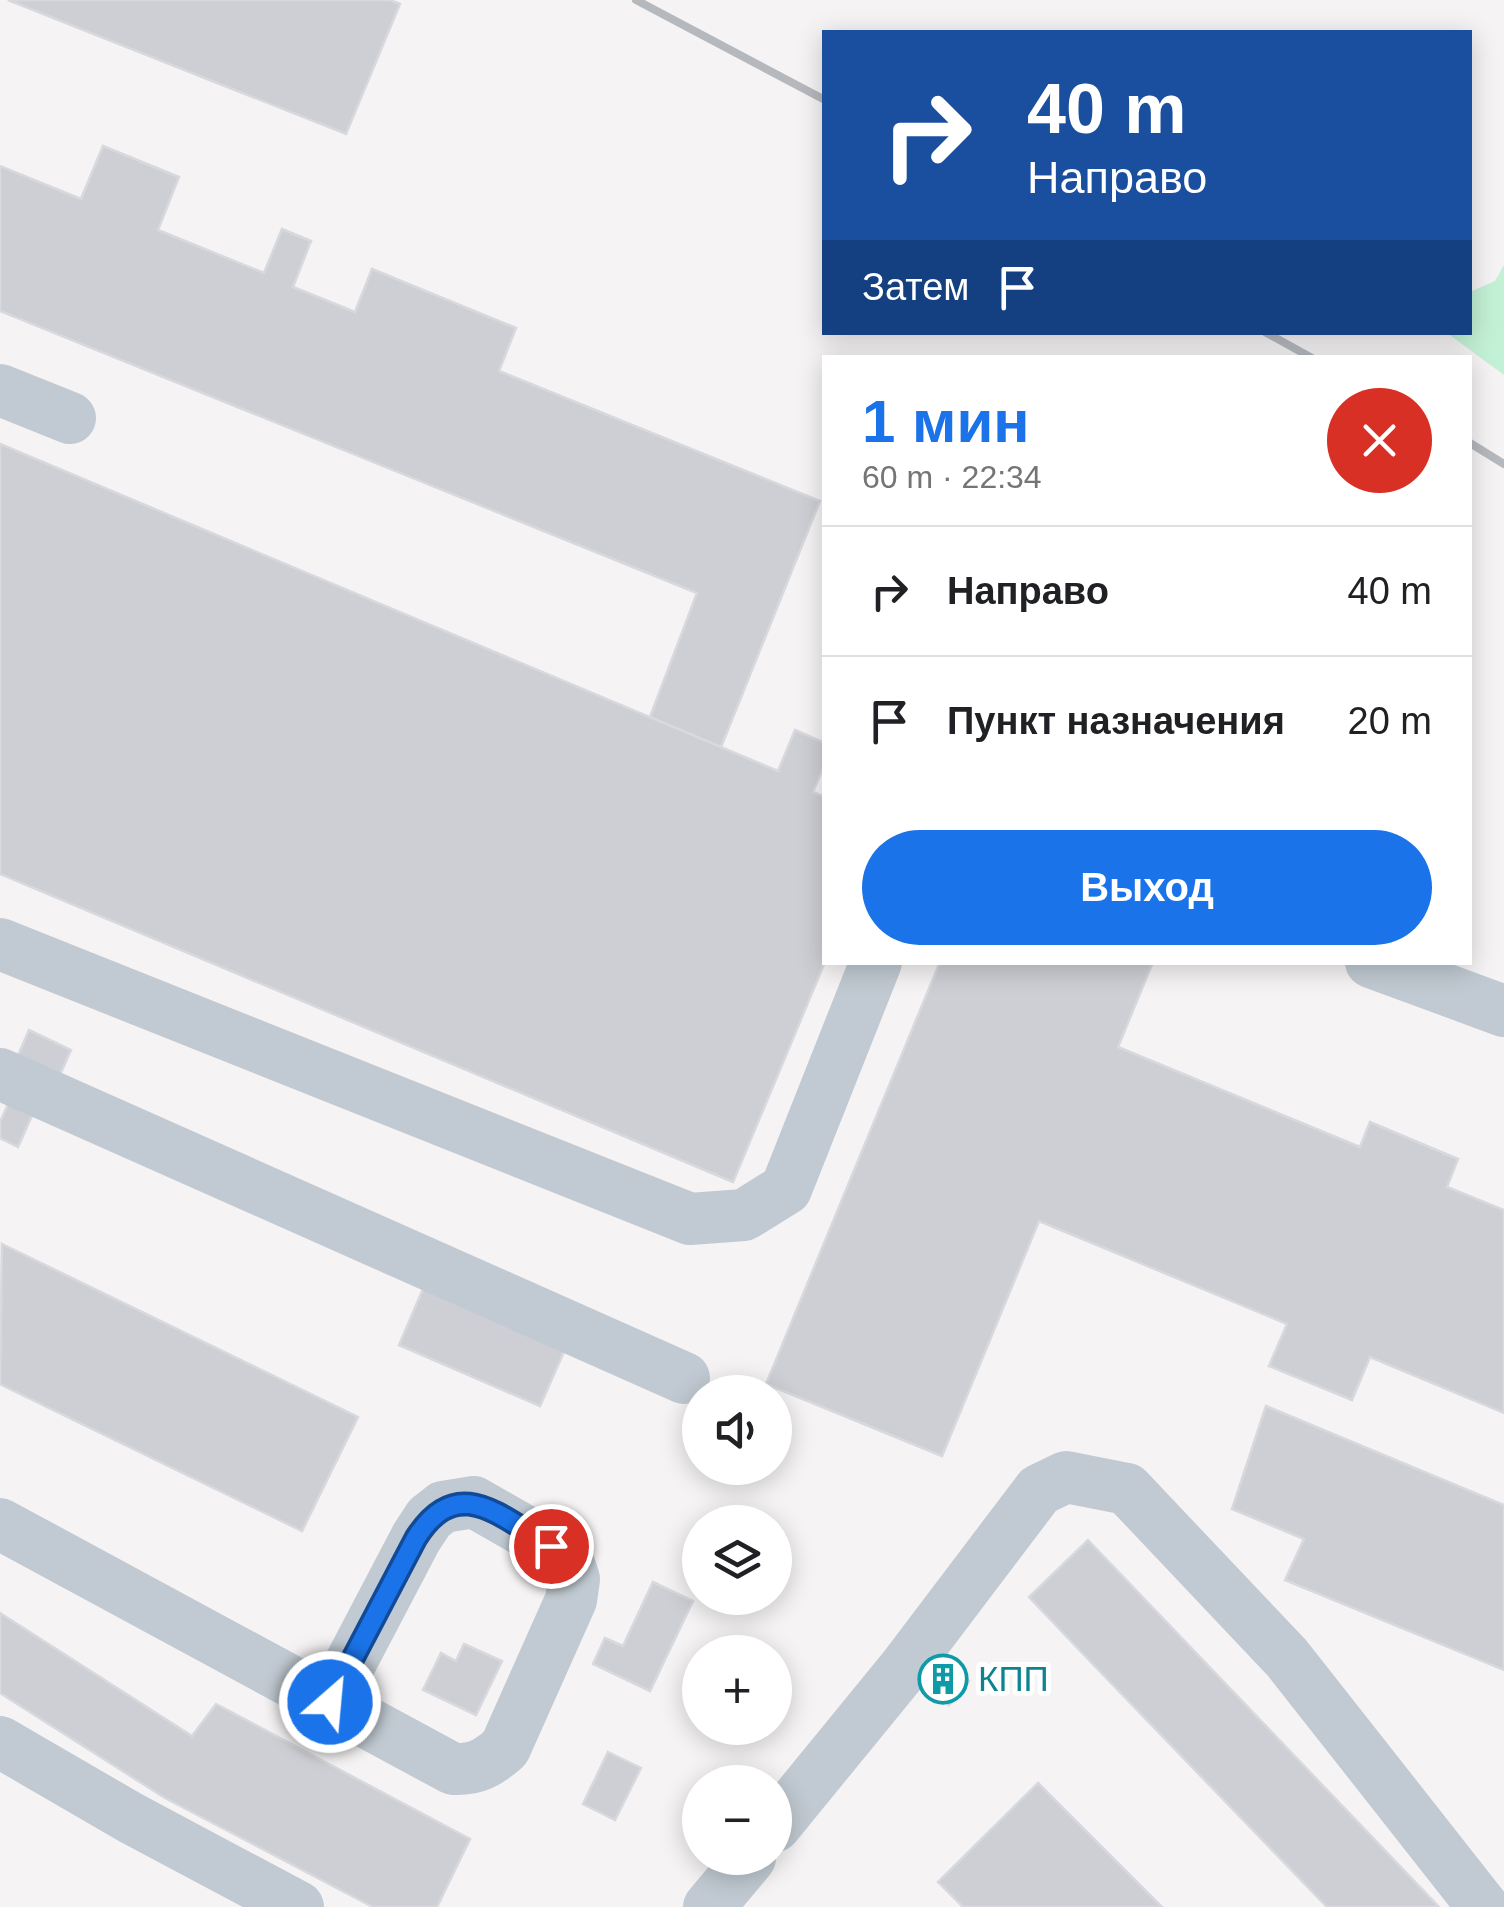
<!DOCTYPE html>
<html lang="ru">
<head>
<meta charset="utf-8">
<style>
	:root { --surface:#fff; --page:#f6f6f6; --text:#202124; --muted:#757577; --line:#e0e0e0; --accent:#1a73e8 }
	body { margin:0; font-family:Helvetica,sans-serif; background:var(--page); color:var(--text); height:100vh; display:flex; flex-direction:column; font-size:38px; white-space:nowrap }
	* { box-sizing:border-box; margin:0 }
	p { font-size:32px; color:var(--muted) }
	.icon { flex:none; width:55px; height:55px; fill:none; stroke:currentColor; stroke-width:2; stroke-linecap:round; stroke-linejoin:round }
	.map { position:relative; flex:1; overflow:hidden }
	.panel { position:absolute; left:822px; top:355px; width:650px; height:610px; display:flex; flex-direction:column; background:var(--surface); border-radius:0px; box-shadow:0 5px 25px #0003 }
	.panel>* { flex:none }
	.hud { position:absolute; left:822px; top:30px; width:650px; height:305px; border-radius:0px; box-shadow:0 5px 25px #0003; background:#1a4fa0; color:#fff; overflow:hidden }
	.buttons { position:absolute; left:682px; top:1375px; display:grid; gap:20px }
	.buttons a { display:grid; place-items:center; width:110px; height:110px; border-radius:50%; background:var(--surface); box-shadow:0 5px 25px #0003; font-size:50px }
	.pin { position:absolute; display:grid; place-items:center; width:85px; height:85px; color:#fff; margin:-42px; border:5px solid #fff; border-radius:50%; box-shadow:0 2px 10px #0007 }
	.me { position:absolute; width:110px; margin:-55px; rotate:27deg; stroke-linejoin:round; filter:drop-shadow(0 0 8px #0008) }
	.turn { display:flex; align-items:center; gap:35px; height:210px; padding:0 40px; font-size:45px }
	.turn .icon { width:130px; height:130px; stroke-width:2.5 }
	.turn b { display:block; font-size:70px; line-height:85px }
	.then { display:flex; align-items:center; height:95px; padding:0 40px; background:#0003; gap:20px; font-size:38px }
	.round { display:grid; place-items:center; flex:none; width:105px; height:105px; border-radius:52px; background:var(--page) }
	.overview { display:flex; align-items:center; justify-content:space-between; height:170px; padding:0 40px }
	h1 { font-size:60px; font-weight:800; line-height:75px; color:var(--accent) }
	.button { display:flex; gap:20px; margin-top:auto; padding:20px 40px }
	.button a { flex:1; height:115px; border-radius:60px; background:var(--accent); color:#fff; font-size:40px; font-weight:800; line-height:115px; text-align:center }
	ul { padding:0; list-style:none }
	li { display:flex; align-items:center; gap:30px; height:130px; padding:0 40px; border-top:2px solid var(--line) }
	li div { flex:1 }
	li b { display:block; font-size:38px }
	li em { font-style:normal }
	.map>svg:first-child { display:block }
	.green { fill:#c3f1d5 }
	.building { fill:#cdcfd5; stroke:#d7d9de; stroke-width:2.5 }
	.lines { fill:none; stroke-linecap:round; stroke-linejoin:round }
	.minor { stroke:#c1cad2; stroke-width:52 }
	.rail { stroke:#b5b8bd; stroke-width:8 }
	.route-casing { stroke:#114b97; stroke-width:25 }
	.route { stroke:#1a73e8; stroke-width:18 }
	.labels { text-anchor:middle; stroke-width:10; stroke-linejoin:round; paint-order:stroke }
	.culture-label { font-size:35px; fill:#0d838f; stroke:#fff; text-anchor:start }
</style>
</head>
<body>
<div class="map">
<svg width="1504" height="1907" viewBox="0 0 1504 1907">
	<rect width="100%" height="100%" fill="#f5f3f3"/>
	<path class="green" d="M1504 265V375L1447 333 1470 332V292L1495 281Z"/>
	<path class="building" d="M8 0H390L400 4 346 134Z
		M103 146 179 177 158 230 264 273 282 229 311 241 293 287 355 312 372 269 516 328 499 371 820 501 721 747 650 717 697 593 0 311V166L81 199Z
		M0 444 778 771 795 730 825 743V763L813 792 825 797V962L733 1182 0 874Z
		M940 962H1153L1118 1047 1360 1147 1370 1122 1458 1159 1447 1187 1504 1210V1413L1370 1357 1352 1400 1269 1366 1287 1324 1039 1221 942 1456 766 1384Z
		M29 1030 71 1050 58 1079 16 1060Z
		M10 1100 34 1111 18 1147 0 1138V1122Z
		M2 1244 358 1417 302 1531 0 1384Z
		M429 1275 571 1336 540 1406 399 1345Z
		M1266 1406 1504 1505V1670L1285 1580 1304 1539 1232 1509Z
		M1088 1540 1439 1907H1327L1084 1655 1029 1597Z
		M653 1582 693 1601 650 1691 593 1664 605 1638 623 1646Z
		M0 1613 192 1736 216 1704 470 1839 437 1907H373L165 1798 0 1693Z
		M464 1644 502 1661 476 1715 423 1690 441 1653 456 1661Z
		M936 1654 969 1681 949 1705 916 1677Z
		M608 1752 641 1768 615 1820 583 1804Z
		M1038 1783 1162 1907H963L938 1882Z"/>
	<g class="lines">
		<path class="minor" d="M0 390 70 418
			M0 944 690 1219 744 1215 786 1189 876 962
			M1371 962 1504 1011
			M0 1074 684 1378
			M0 1524 453 1769C476 1770 488 1763 505 1748L571 1600 574 1579 568 1561 551 1546 474 1502 443 1507 429 1518 416 1538 330 1702
			M0 1742 131 1818 298 1907
			M775 1826 905 1667 1039 1490 1066 1477 1127 1489 1287 1658 1483 1907
			M709 1907 750 1858"/>
		<path class="rail" d="M636 0 825 100
			M1265 332 1312 358
			M1470 443 1504 464"/>
	</g>
	<g class="lines">
		<g class="route-casing">
			<path id="route" d="M330 1702 416 1538C458 1472 500 1517 551 1546"/>
		</g>
		<use href="#route" class="route"/>
	</g>
	<defs>
		<g id="building-ring" transform="scale(2.5)"><circle r="9.5" fill="#fff" stroke="#0f9aa8" stroke-width="1.5"/><path d="M-4-6H4V6H1V3H-1V6H-4ZM-2.5-4.3h1.7v1.8h-1.7ZM.8-4.3h1.7v1.8H.8ZM-2.5-1h1.7V.8h-1.7ZM.8-1h1.7V.8H.8Z" fill="#0f9aa8"/></g>
	</defs>
	<g fill-rule="evenodd">
		<use href="#building-ring" x="943" y="1679"/>
	</g>
	<g class="labels">
		<g class="culture-label">
			<text x="978" y="1691">КПП</text>
		</g>
	</g>
</svg>
<div class="buttons">
<a><svg class="icon" aria-label="sound" viewBox="0 0 24 24"><path d="M4 9h4l5-4v14l-5-4H4zM17 9q2 3 0 6"/></svg></a>
<a><svg class="icon" aria-label="layers" viewBox="0 0 24 24"><path d="M12 4l9 5-9 5-9-5zM3 14l9 5 9-5"/></svg></a>
<a>+</a>
<a>−</a>
</div>
<div class="pin" style="left:551px;top:1546px;background:#d93025"><svg class="icon" aria-label="arrive" viewBox="0 0 24 24"><path d="M6 21V4h12l-3 4 3 4H6"/></svg></div>
<svg class="me" style="left:330px;top:1702px" viewBox="-20 -20 40 40"><circle r="17" fill="#1a73e8" stroke="#fff" stroke-width="3"/><path d="M0-11L8 9 0 5-8 9z" fill="#fff"/></svg>
<div class="hud">
<div class="turn"><svg class="icon" aria-label="right" viewBox="0 0 24 24"><path d="M7 20v-9h11M14 6l5 5-5 5"/></svg><div><b>40 m</b>Направо</div></div>
<div class="then">Затем<svg class="icon" aria-label="arrive" viewBox="0 0 24 24"><path d="M6 21V4h12l-3 4 3 4H6"/></svg></div>
</div>
<section class="panel">
<div class="overview"><div><h1>1 мин</h1><p>60 m · 22:34</p></div><a class="round" style="background:#d93025;color:#fff"><svg class="icon" aria-label="close" viewBox="0 0 24 24"><path d="M6 6l12 12M18 6L6 18"/></svg></a></div>
<ul>
<li><svg class="icon" aria-label="right" viewBox="0 0 24 24"><path d="M7 20v-9h11M14 6l5 5-5 5"/></svg><div><b>Направо</b></div><em>40 m</em></li>
<li><svg class="icon" aria-label="arrive" viewBox="0 0 24 24"><path d="M6 21V4h12l-3 4 3 4H6"/></svg><div><b>Пункт назначения</b></div><em>20 m</em></li>
</ul>
<div class="button"><a>Выход</a></div>
</section>
</div>
</body>
</html>
